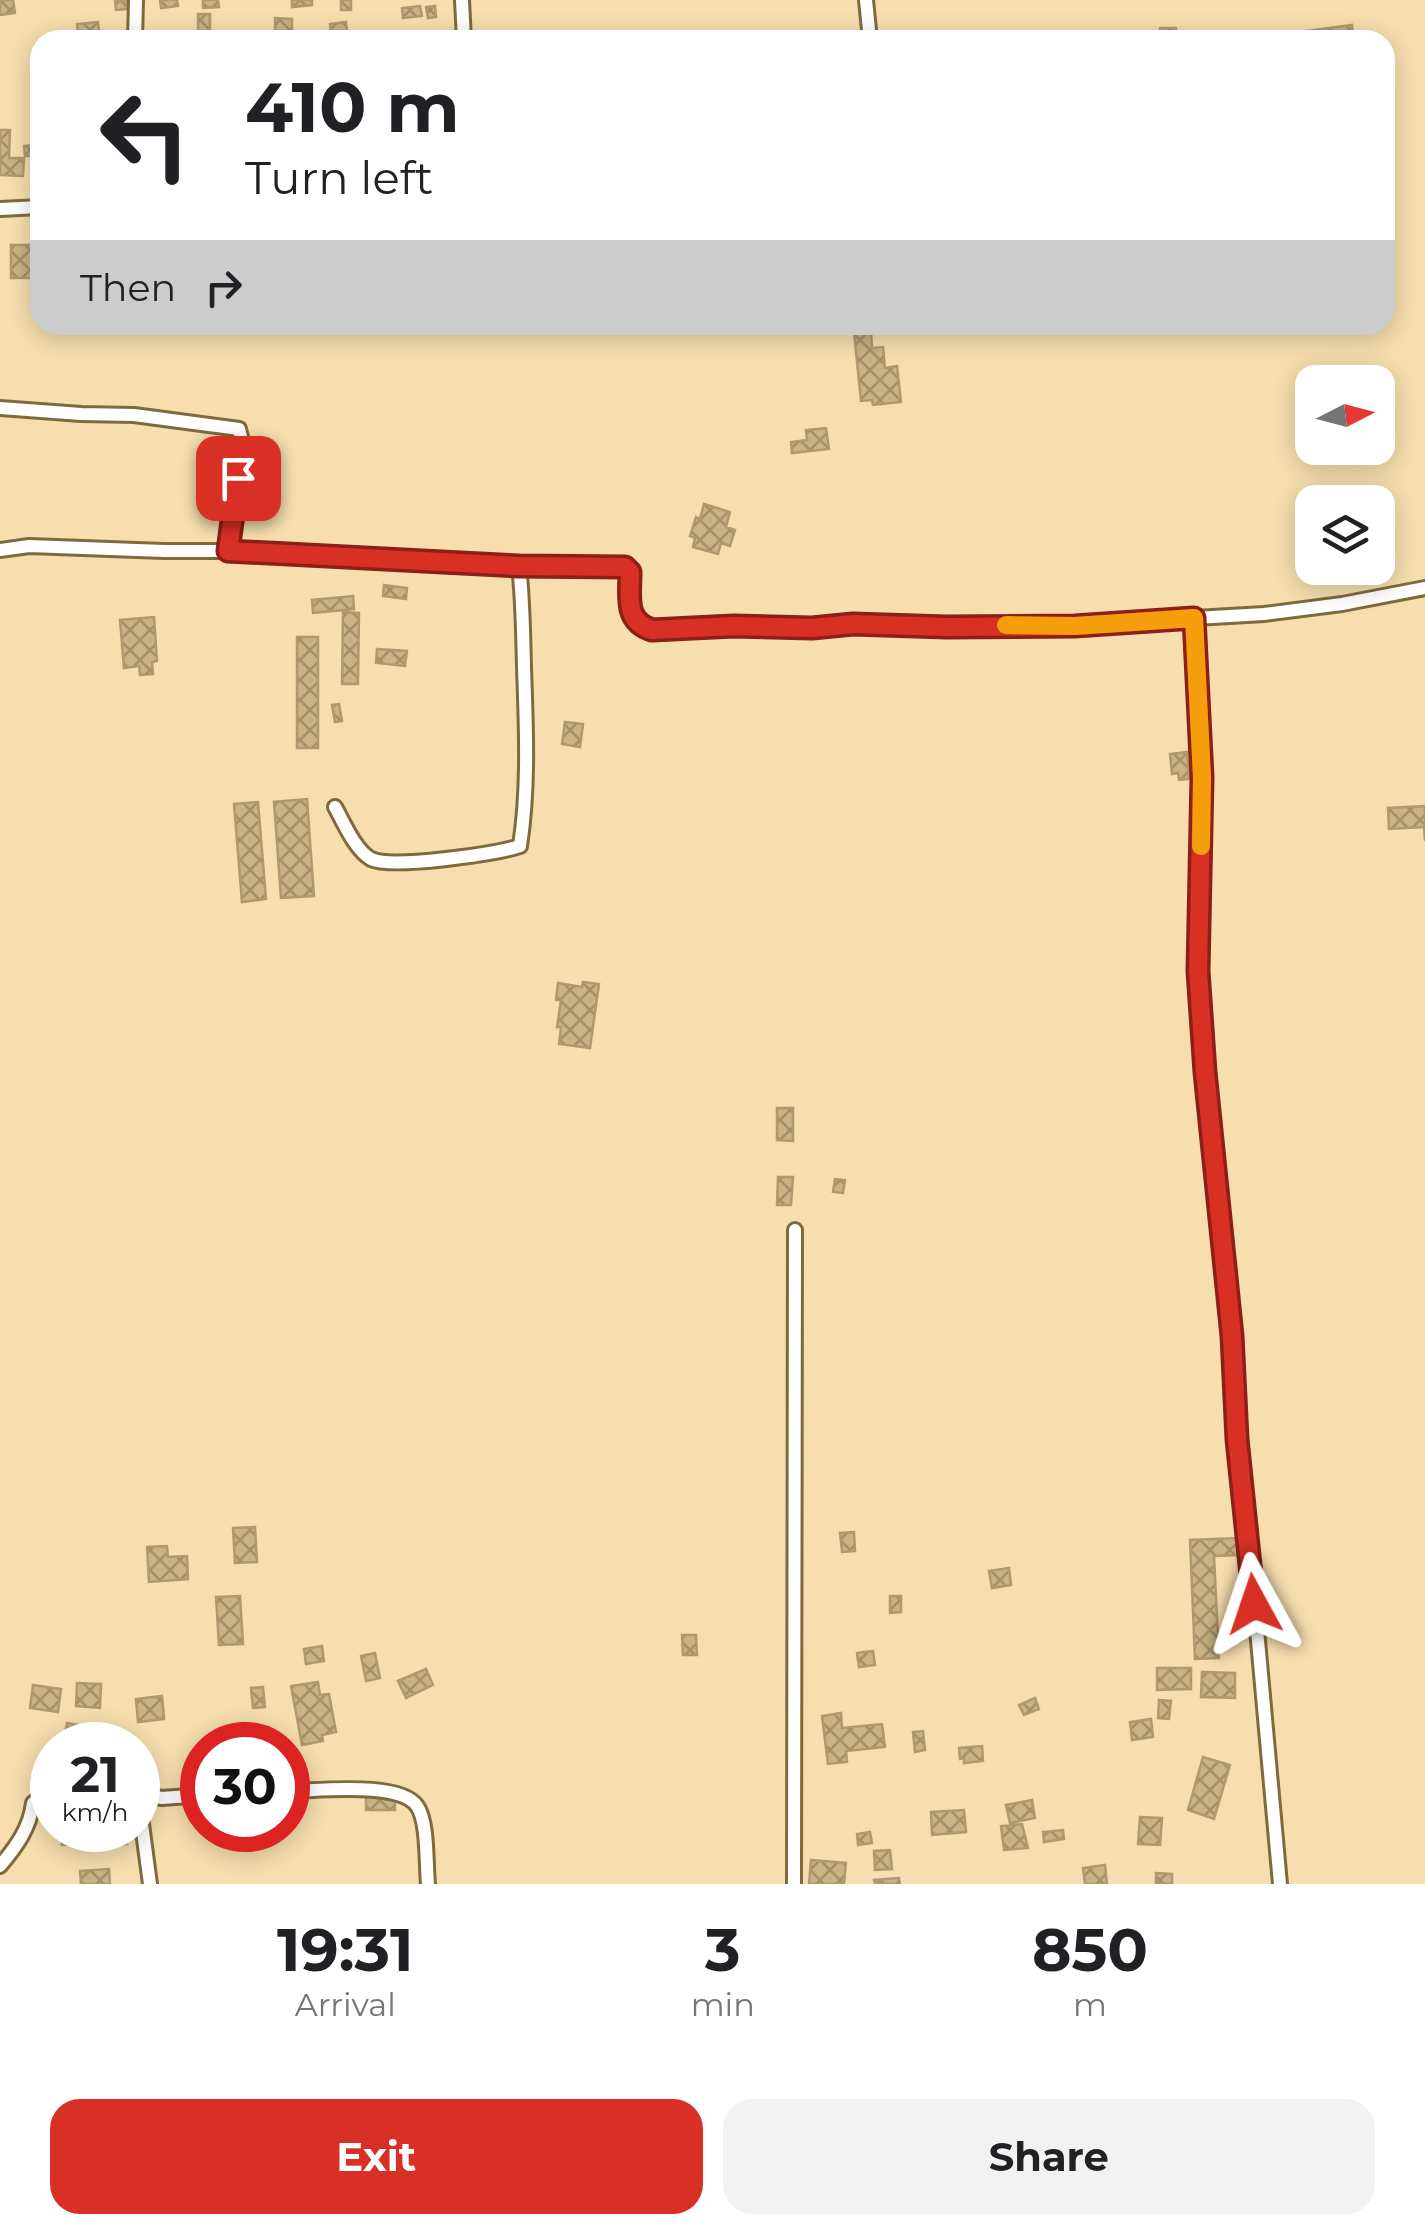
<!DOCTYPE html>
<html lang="en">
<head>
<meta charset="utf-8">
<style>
	:root { --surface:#fff; --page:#f2f2f2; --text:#202124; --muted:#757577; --accent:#d93025 }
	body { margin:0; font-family:Montserrat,sans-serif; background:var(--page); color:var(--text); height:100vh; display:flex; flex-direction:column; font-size:38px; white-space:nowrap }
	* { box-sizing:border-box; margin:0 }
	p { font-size:32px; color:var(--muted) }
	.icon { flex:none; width:55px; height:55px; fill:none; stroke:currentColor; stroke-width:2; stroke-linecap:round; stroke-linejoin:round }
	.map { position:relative; height:1884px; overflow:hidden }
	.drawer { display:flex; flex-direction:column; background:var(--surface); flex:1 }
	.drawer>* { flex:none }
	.guide { position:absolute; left:30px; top:30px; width:1365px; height:305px; border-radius:30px; box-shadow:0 5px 25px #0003; background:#fff; color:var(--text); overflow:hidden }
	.needle { width:65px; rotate:84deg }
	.buttons { position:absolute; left:1295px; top:365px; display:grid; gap:20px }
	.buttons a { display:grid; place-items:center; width:100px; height:100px; border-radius:20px; background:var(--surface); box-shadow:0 5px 25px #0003; font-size:50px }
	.speed { position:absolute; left:30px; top:1722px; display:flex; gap:20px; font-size:50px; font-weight:700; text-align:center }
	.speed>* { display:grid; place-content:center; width:130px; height:130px; border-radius:50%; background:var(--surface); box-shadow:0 5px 25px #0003; line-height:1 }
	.speed small { font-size:25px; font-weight:400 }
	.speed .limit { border:15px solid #d22; background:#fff; color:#111 }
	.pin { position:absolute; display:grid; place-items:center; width:85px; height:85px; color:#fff; margin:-42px; border-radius:20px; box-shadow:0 5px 15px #0006 }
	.me { position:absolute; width:110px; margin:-55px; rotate:355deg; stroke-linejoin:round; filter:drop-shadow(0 0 8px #0008) }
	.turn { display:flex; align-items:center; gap:35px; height:210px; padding:0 50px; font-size:45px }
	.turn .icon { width:130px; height:130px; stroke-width:2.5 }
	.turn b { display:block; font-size:70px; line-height:85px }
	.then { display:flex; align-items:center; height:95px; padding:0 50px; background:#0003; gap:20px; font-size:38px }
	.eta { display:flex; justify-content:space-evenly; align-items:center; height:170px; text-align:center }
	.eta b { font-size:60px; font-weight:700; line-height:70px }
	.action { display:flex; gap:20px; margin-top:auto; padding:20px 50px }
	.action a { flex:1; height:115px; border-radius:30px; background:var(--accent); color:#fff; font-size:40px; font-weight:700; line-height:115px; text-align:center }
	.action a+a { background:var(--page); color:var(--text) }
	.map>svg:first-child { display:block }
	.building { fill:url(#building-cross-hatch); stroke:#b0996c; stroke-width:2.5 }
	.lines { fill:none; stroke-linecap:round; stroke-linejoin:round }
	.street-casing { stroke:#7f6a3d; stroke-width:18 }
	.street { stroke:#fff; stroke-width:12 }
	.route-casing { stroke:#8d1f18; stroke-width:25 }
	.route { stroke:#d93025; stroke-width:18 }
	.slow { stroke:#f59e0b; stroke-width:18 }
</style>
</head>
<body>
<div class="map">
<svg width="1425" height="1884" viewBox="0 0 1425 1884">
	<defs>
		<pattern id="building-cross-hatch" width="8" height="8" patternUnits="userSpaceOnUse" patternTransform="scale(2.5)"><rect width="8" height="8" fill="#c9b283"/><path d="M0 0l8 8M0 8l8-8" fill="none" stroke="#a4916a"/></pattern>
	</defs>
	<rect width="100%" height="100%" fill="#f6deae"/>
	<path class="building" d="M0 0H13L15 13 0 15Z
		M126 0 127 9 116 10 115 1Z
		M160 0H177L178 6 161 8Z
		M203 0H218L219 7 203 8Z
		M292 0H312V5L292 7Z
		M341 0H351V10H341Z
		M420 6 422 16 403 18 402 8Z
		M435 6 436 17 428 18 426 7Z
		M198 14H210V33H198Z
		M275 18 292 19V36L275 35Z
		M98 22 100 40H79L77 24Z
		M346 22 348 40H332L330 24Z
		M1352 25 1353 36 1364 34 1365 40H1307L1306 31Z
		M1160 28H1176V40H1160Z
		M377 32H394V40H378Z
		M0 130H10L9 158H24L23 176 0 175Z
		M35 145 36 156H25L24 146Z
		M11 245H40V278H11Z
		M871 331 872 348 883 347 885 368 897 366 901 402 873 405 872 400 861 401 854 332Z
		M826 428 829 449 792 453 791 442 807 440 806 430Z
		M704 504 730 512 726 527 735 530 730 546 721 543 718 554 693 547 695 538 690 536 696 517 700 519Z
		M384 585 407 588 406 599 383 596Z
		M353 596 354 609 313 613 312 600Z
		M343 612 359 613 358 684H342Z
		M154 617 157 661 152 662 153 674 140 675 139 666 124 668 120 620Z
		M297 637H318V748H297Z
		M377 649 407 651 405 666 376 663Z
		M339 704 342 721 335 722 332 705Z
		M565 722 583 724 580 747 562 744Z
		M1187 752 1189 779 1179 780 1178 773 1172 774 1170 754Z
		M307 799 314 896 281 898 274 802Z
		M258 802 266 899 242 902 234 804Z
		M1425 806V841L1424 827 1389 829 1388 808Z
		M583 982 599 984 590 1048 559 1044 561 1027H557L561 1000H556L558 983 582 987Z
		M777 1108H793V1141L777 1140Z
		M778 1177H793L791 1205H777Z
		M835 1179 845 1180 843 1193 833 1192Z
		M255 1527 257 1562 235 1563 233 1528Z
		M854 1532 855 1551 842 1552 840 1533Z
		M1238 1538 1239 1555 1214 1556 1219 1658 1195 1659 1190 1540Z
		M167 1546 168 1557 187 1556 188 1579 149 1582 147 1547Z
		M1009 1568 1011 1585 992 1588 989 1571Z
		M240 1596 243 1644 219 1645 216 1597Z
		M890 1596H901V1612L890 1613Z
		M682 1635H696L697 1655H683Z
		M322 1646 324 1661 306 1664 304 1649Z
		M873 1651 875 1665 859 1667 857 1653Z
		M375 1653 380 1678 366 1681 361 1656Z
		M1157 1668H1191V1689L1157 1690Z
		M426 1669 433 1685 406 1698 398 1681Z
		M1202 1672 1235 1673V1698L1201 1697Z
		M318 1682 320 1695 329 1694 336 1732 322 1735 323 1741 302 1745 291 1686Z
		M77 1683 101 1684 100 1708 76 1706Z
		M33 1685 61 1689 58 1712 30 1708Z
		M263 1687 265 1707 253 1708 251 1688Z
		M162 1696 164 1719 138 1722 136 1699Z
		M1035 1698 1039 1709 1024 1715 1019 1705Z
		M1159 1700 1171 1701 1169 1719 1158 1718Z
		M841 1713 842 1728 882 1724 885 1747 846 1751 847 1762 828 1764 822 1716Z
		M1151 1719 1153 1737 1132 1740 1130 1722Z
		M67 1723 89 1727 86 1745H63Z
		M923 1731 925 1750 915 1752 913 1732Z
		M982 1746 983 1761 964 1763V1758L960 1759 959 1748Z
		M1203 1757 1230 1765 1214 1819 1188 1810Z
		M366 1797H395V1810H366Z
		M1032 1800 1035 1818 1010 1823 1006 1805Z
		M964 1810 966 1832 932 1835 931 1812Z
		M1140 1817 1162 1818 1160 1845 1138 1844Z
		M1022 1824 1028 1848 1004 1850 1001 1826Z
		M60 1830H85L86 1843 62 1845Z
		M101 1830H126L127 1844 103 1846Z
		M1063 1830 1064 1839 1044 1842 1043 1832Z
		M870 1832 872 1843 858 1845 857 1834Z
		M890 1850 892 1869 875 1870 874 1851Z
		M811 1860 846 1863 844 1884H809Z
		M1105 1865 1107 1884H1085L1083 1868Z
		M109 1869 110 1884H81L80 1871Z
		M1156 1873 1172 1874V1884H1156Z
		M899 1878 900 1884H875L874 1880Z"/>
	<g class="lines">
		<g class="street-casing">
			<path id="street" d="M462 0 464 40
				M866 0 870 40
				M135 40 136 0
				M0 209 40 207
				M0 408 81 414 134 415 239 429 242 441 228 551
				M0 550 29 546 164 551H228L519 566 625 567 630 572C630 597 624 621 652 630L734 626 812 628 853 624 947 627 1075 625 1264 614 1342 604 1425 588
				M1193 618 1202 777 1198 971 1205 1072 1232 1336 1237 1439 1248 1530 1280 1884
				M335 807C344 823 355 850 371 859 392 869 495 854 520 846 529 787 526 727 524 667 523 633 523 600 519 566
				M288 1791C317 1791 400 1781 417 1806 428 1821 426 1864 428 1884
				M0 1866C16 1847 30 1828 33 1803L46 1792H52
				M150 1884 138 1794 162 1798 202 1795
				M794 1884 795 1230"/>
		</g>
		<use href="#street" class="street"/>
	</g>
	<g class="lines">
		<g class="route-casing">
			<path id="route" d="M238 478 228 551 519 566 625 567 630 572C630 597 624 621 652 630L734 626 812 628 853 624 946 627 1075 626 1194 618 1202 777 1198 971 1205 1072 1232 1336 1237 1439 1254 1604"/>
		</g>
		<use href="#route" class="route"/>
		<path class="slow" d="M1006 625 1075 626 1194 618 1202 777 1201 846"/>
	</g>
</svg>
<div class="buttons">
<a><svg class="needle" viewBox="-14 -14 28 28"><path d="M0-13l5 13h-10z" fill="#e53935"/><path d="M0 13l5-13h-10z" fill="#757577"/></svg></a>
<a><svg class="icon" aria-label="layers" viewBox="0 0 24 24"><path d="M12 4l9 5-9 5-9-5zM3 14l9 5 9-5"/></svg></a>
</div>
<div class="speed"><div>21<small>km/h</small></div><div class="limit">30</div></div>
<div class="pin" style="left:238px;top:478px;background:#d93025"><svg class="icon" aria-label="arrive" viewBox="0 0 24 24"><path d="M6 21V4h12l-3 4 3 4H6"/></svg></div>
<svg class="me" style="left:1254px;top:1604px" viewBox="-20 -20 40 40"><path d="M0-17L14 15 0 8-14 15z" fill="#d93025" stroke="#fff" stroke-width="4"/></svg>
<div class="guide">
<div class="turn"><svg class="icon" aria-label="left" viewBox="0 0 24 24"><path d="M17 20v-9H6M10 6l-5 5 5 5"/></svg><div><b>410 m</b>Turn left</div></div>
<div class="then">Then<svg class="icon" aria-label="right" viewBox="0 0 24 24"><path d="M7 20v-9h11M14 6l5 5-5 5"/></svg></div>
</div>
</div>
<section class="drawer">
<div class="eta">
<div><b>19:31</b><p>Arrival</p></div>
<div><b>3</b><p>min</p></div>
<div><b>850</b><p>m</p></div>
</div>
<div class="action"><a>Exit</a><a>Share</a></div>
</section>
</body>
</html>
